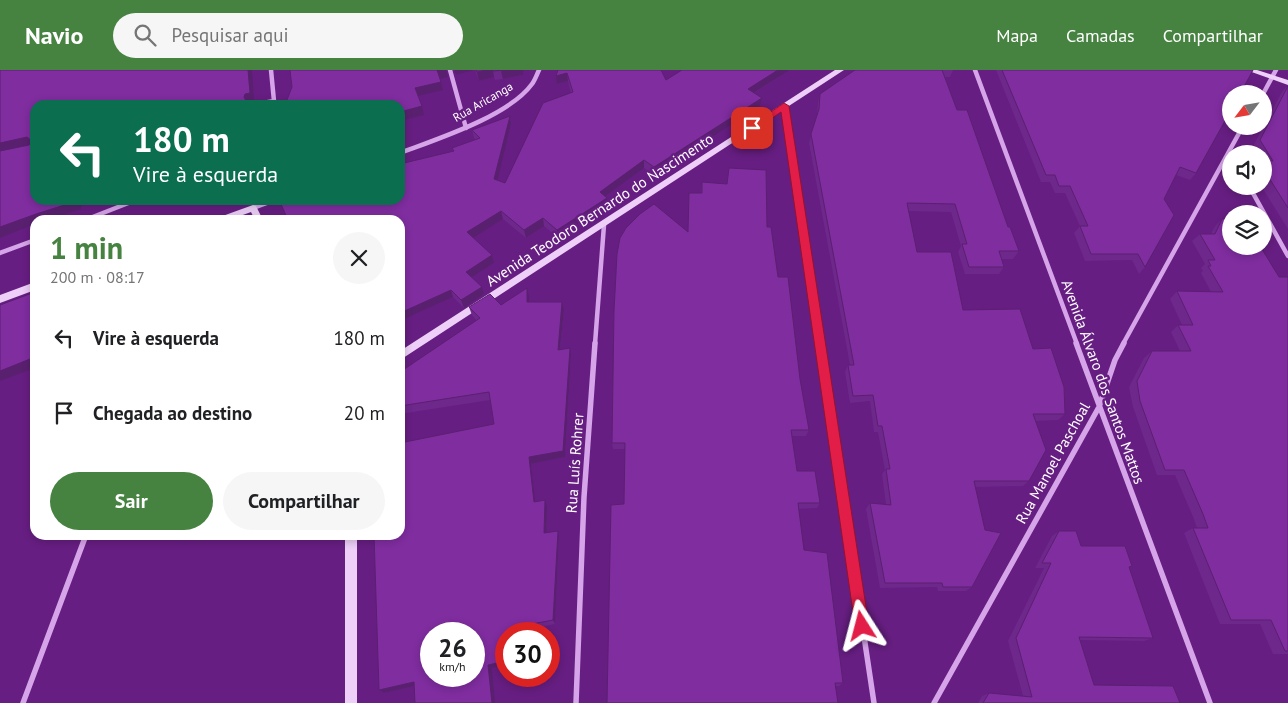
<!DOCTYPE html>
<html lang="pt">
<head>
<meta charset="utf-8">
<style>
	:root { --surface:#fff; --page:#f6f6f6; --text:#202124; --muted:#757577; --accent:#468240 }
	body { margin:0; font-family:"PT Sans",sans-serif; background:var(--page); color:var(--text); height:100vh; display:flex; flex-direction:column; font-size:19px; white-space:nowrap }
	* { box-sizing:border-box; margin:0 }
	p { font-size:16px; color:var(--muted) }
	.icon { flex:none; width:28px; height:28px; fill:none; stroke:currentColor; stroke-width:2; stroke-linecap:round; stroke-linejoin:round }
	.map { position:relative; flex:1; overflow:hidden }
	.side { position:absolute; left:30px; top:145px; width:375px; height:325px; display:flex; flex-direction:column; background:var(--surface); border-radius:15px; box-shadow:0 2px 8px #0003 }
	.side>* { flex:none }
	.top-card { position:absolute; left:30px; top:30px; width:375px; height:105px; border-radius:15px; box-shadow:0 2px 8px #0003; background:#0b6e4f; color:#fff; overflow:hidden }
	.needle { width:32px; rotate:239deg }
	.controls { position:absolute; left:1222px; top:15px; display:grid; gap:10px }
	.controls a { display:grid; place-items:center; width:50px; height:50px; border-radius:50%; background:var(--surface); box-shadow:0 2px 8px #0003; font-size:25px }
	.speed { position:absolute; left:420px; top:552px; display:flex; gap:10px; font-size:25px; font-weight:700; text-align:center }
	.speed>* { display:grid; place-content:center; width:65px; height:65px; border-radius:50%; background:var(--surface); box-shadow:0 2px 8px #0003; line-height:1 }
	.speed small { font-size:12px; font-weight:400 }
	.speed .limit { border:8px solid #d22; background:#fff; color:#111 }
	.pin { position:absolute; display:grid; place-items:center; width:42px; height:42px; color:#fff; margin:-21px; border-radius:10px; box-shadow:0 2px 8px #0006 }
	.me { position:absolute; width:55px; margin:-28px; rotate:351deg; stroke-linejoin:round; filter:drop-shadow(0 0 4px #0008) }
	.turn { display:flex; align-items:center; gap:18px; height:105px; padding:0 20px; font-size:22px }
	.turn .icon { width:65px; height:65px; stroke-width:2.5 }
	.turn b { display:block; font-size:35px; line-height:42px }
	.round { display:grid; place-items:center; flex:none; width:52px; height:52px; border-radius:26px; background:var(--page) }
	.head { display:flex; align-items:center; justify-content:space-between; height:85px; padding:0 20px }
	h1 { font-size:30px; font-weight:600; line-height:38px; color:var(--accent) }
	.cta { display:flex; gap:10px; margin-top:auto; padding:10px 20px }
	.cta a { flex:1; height:58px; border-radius:30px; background:var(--accent); color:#fff; font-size:20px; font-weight:600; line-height:58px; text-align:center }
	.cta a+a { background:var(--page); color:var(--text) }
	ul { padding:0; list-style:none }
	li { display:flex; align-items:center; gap:15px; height:75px; padding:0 20px }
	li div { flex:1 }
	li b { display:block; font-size:19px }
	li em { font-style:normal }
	header { display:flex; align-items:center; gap:30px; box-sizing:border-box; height:70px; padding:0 25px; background:var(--accent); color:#fff }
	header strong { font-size:24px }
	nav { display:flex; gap:28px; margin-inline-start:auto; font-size:18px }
	.search { width:350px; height:45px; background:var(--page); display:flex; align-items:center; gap:12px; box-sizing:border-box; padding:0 18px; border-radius:28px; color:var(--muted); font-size:19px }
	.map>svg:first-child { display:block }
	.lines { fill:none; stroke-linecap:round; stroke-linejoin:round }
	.street-far1 { stroke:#d6a4e9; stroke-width:4.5 }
	.street { stroke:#d6a4e9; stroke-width:5.5 }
	.secondary { fill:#edcff7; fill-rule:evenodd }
	.wall { fill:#6e278a }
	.shaded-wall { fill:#5a2070 }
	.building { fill:#802da0; stroke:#5a2070; fill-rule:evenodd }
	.route { fill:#e11d48; stroke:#92132f }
	.labels { text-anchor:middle; stroke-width:5; stroke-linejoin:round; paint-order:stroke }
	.far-street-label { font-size:12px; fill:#fff; stroke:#671e82 }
	.street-label { font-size:15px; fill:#fff; stroke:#671e82 }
</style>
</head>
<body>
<header>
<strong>Navio</strong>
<div class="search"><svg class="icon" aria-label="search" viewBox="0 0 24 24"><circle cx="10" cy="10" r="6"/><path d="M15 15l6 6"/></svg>Pesquisar aqui</div>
<nav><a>Mapa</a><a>Camadas</a><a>Compartilhar</a></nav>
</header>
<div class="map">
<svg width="1288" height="633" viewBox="0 0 1288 633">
	<rect width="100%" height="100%" fill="#671e82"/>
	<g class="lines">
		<path class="street-far1" d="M271 0 274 31 272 35
			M450 0 466 58
			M975 0 1077 274
			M1263 24 1276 0
			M252 35 274 31
			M784 36 820 274
			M400 83C437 69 509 46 532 14 535 10 537 4 539 0
			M1249 116 1288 186
			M253 138 275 130
			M85 150 136 130
			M0 183 35 170
			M595 274 604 155
			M1123 274 1243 56"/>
		<path class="street" d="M820 273 874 633
			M1076 273 1210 633
			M23 633 86 465
			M576 633 584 427 595 273
			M934 633 1099 337 1115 290 1124 273"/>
		<path class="secondary" d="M835 0H844L400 290V281Z
			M1246 0H1257L1288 10V15Z
			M253 135 256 136 263 150H255L251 142 229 150H216L217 148Z
			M35 212V220L0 233V225Z
			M345 465H357V633H345Z"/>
	</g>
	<path class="wall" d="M454 0H524L523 5 503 9 495 10 494 7 479 11 475 0 456 5Z
		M558 0 666 10 682 0H790L754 23 762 28 760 36 654 105 644 98 605 126 608 136 558 168 544 156 526 168 503 149 473 168 494 193 472 207 484 224 464 238 453 227 400 251V150L453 81 452 78 476 70 474 68 472 60 510 46 511 54 497 110 505 113 571 23 568 11 557 14Z
		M855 0H953L950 7H945L957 40 1019 181 1013 189H1001L1004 197 999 204H965L958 182 961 176 951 142 908 141 917 182 963 240 1033 279 1065 344 1058 350 1035 351 1029 411 1023 416 976 417 972 517 966 521H938L937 517 880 518 866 439 870 433 886 435 882 404 885 400 878 362H874L870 331 850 333 845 302 848 295H850L809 73 817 45 818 32 820 24Z
		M996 0H1253L1196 103 1190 110 1176 105 1164 129 1145 197 1139 204 1132 190 1085 191 1074 163 1080 156 1065 123H1055L1050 112H1041Z
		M1288 15V159L1261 116H1264V84H1256L1252 78 1282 22Z
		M702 112 767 157 778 207 800 309 809 360 806 366H792L797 401 820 433 817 438 798 439 804 480 843 613 839 616H836L624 434 625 379H613L612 373 701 123Z
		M1222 149 1279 207H1288V584H1273L1260 554H1220L1184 463 1193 458H1197L1194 449 1175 405H1157L1133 337 1129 317 1144 288 1152 281H1180L1171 262 1178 255H1182L1170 229 1177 221 1211 222 1201 203 1203 201 1201 198 1205 194 1192 171 1200 164H1211L1215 156Z
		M529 226V232L564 240 560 279 571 286 565 387 531 394 535 432 547 436 546 463 559 466 555 554 506 564V595L384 623 379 620 494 354 490 330 400 344V302L477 251 472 245 469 237 501 235Z
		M1059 461 1081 476 1132 496 1129 498 1153 568 1144 571 1080 570 1094 615 1180 633H978L982 626 989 623 1023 626 1008 571 1044 498H1035L1052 466Z"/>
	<path class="shaded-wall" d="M248 0H252L254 31H251L253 35H248L244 27Z
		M437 0H446L448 7 440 9Z
		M454 0H475L456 5Z
		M486 0H493L494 7 479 11 477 2Z
		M505 0H524L523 5 503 9 501 1Z
		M778 0H790L747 27 748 19Z
		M567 3 568 11 557 14 556 6Z
		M441 12 443 20 418 26 415 18Z
		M762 28 760 36 654 105V97Z
		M422 36 424 45 400 51V42Z
		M510 46 511 54 496 117 494 109Z
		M27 67 34 75 0 82V73Z
		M644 90V98L600 130V122Z
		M607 128 608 136 558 168 557 160Z
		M74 130H82L81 139 47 150H35V154L0 168V157Z
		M501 141 503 149 470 170 467 162Z
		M543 148 544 156 526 168 524 160Z
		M492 185 494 193 469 209 466 202Z
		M482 217 484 224 464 238 461 230Z
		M527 218 529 226V240L527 232Z
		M451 220 453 227 400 251V243Z
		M562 232 564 240 559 287 558 280Z
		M570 278 571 286 565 387 531 394 536 438 534 432 529 387Z
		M35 287V298L0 311V301Z
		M545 430 547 436 546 469 544 463Z
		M558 461 559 466 555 554 553 550Z
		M532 554 534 558V564H532Z
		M506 591V595L492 598 495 633H492L488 595Z
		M414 612 419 615 384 623 379 620Z"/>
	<path class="building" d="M0 0H248L250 23 245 24 244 27 246 31H250L251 35H35V130H74V132L36 144 0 157V81L29 75 32 71 27 67 0 73Z
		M290 0H439H437L441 12 415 18 422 36 400 42V35H285L292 17Z
		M476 0H486L477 2Z
		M493 0H505L493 1Z
		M558 0H661L666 10 682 0H778L748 19 762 28 654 97 644 90 600 122 607 128 557 160 543 148 524 160 501 141 467 162 492 185 466 202 482 217 461 230 451 220 400 243V150H288L281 134 292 130H400V94L454 81 452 78 480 68 472 60 510 46 494 109 505 113 543 33 573 22 567 3 556 6Z
		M855 0H942L957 40H967L1008 157H1010L1019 181H999L1004 197H969L962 174H967L955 134 907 133 917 182H951L963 240 1020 239 1033 279 1051 278 1064 317 1065 344H1033L1046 380 1029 411H974L985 460 1001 463 972 517H943L942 513H885L870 433 891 435 886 399H890L882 356H878L873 325 853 326 848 295H854L811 64 819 39 820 24Z
		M1002 0H1253L1240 24H1231V40L1196 103 1180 97 1164 129 1174 145 1145 197 1138 184H1091L1080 156H1088L1070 116H1059L1055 105H1046Z
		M1288 16V138L1264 100V90L1273 91 1260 70Z
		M729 98 766 100 767 157H771L778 207H788L800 309 809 360H791L797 401H815L820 433H798L804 480 827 483 843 613H835L838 633H607L611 435 624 434 625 373H612L614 241 617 184 620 168 626 158 640 144 654 134 688 162 689 123H702V112L727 114Z
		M1231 148V176H1260L1279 207H1288V581H1285L1271 550H1231L1193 458H1208L1203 444 1184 400H1165L1140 331 1137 311 1152 281H1191L1178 255H1193L1177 221 1223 222 1208 196H1211L1208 190H1215L1200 164H1215L1222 149Z
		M527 218V232H562L558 280 570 278 563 381 529 387 534 432 545 430 544 463 558 461 553 550 532 554V564H506V591L488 595 492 633H415L414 612 379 620 374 465H400V373L494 354 489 322 400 336V302L480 248 469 237 490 224 501 235ZM431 564H474V606H431Z
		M35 222V287L0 301V235Z
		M1059 461H1076L1081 476H1125L1132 496 1129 497 1153 568 1079 567 1094 615 1173 616 1180 633H983L989 623 1032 627 1016 568 1051 493H1042Z"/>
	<path class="route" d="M784 33 789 36 869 556 867 561 862 563 857 561 855 556 781 42 755 60H752L747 58Z"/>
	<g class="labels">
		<g class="far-street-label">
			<text transform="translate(483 32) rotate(-30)" y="4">Rua Aricanga</text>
		</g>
		<g class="street-label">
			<text transform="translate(600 140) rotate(-33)" y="5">Avenida Teodoro Bernardo do Nascimento</text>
			<text transform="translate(1103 312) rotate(70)" y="5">Avenida Álvaro dos Santos Mattos</text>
			<text transform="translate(575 393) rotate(-86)" y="5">Rua Luís Rohrer</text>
			<text transform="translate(1053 393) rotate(-61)" y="5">Rua Manoel Paschoal</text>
		</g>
	</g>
</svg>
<div class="controls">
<a><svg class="needle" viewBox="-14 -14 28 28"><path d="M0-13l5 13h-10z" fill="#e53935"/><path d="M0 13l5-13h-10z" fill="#757577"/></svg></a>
<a><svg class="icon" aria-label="sound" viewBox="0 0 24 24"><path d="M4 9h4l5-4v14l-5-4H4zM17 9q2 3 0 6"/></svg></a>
<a><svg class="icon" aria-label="layers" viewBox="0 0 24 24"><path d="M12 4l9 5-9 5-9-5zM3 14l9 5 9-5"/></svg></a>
</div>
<div class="speed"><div>26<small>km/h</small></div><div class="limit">30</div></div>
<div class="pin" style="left:752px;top:58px;background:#d93025"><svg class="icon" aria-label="arrive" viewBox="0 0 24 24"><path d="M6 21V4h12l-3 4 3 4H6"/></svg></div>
<svg class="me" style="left:862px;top:556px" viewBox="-20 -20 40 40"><path d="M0-17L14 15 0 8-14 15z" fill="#e11d48" stroke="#fff" stroke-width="4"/></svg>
<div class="top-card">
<div class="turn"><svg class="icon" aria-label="left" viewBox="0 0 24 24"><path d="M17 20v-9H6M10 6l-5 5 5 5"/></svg><div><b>180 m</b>Vire à esquerda</div></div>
</div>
<section class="side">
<div class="head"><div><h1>1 min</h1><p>200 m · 08:17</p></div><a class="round"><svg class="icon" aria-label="close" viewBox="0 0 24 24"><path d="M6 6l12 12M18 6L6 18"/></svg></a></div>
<ul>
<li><svg class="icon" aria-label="left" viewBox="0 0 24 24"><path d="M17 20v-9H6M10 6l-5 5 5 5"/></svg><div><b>Vire à esquerda</b></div><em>180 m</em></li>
<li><svg class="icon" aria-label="arrive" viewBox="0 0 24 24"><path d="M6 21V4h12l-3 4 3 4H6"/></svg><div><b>Chegada ao destino</b></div><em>20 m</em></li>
</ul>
<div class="cta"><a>Sair</a><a>Compartilhar</a></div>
</section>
</div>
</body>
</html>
